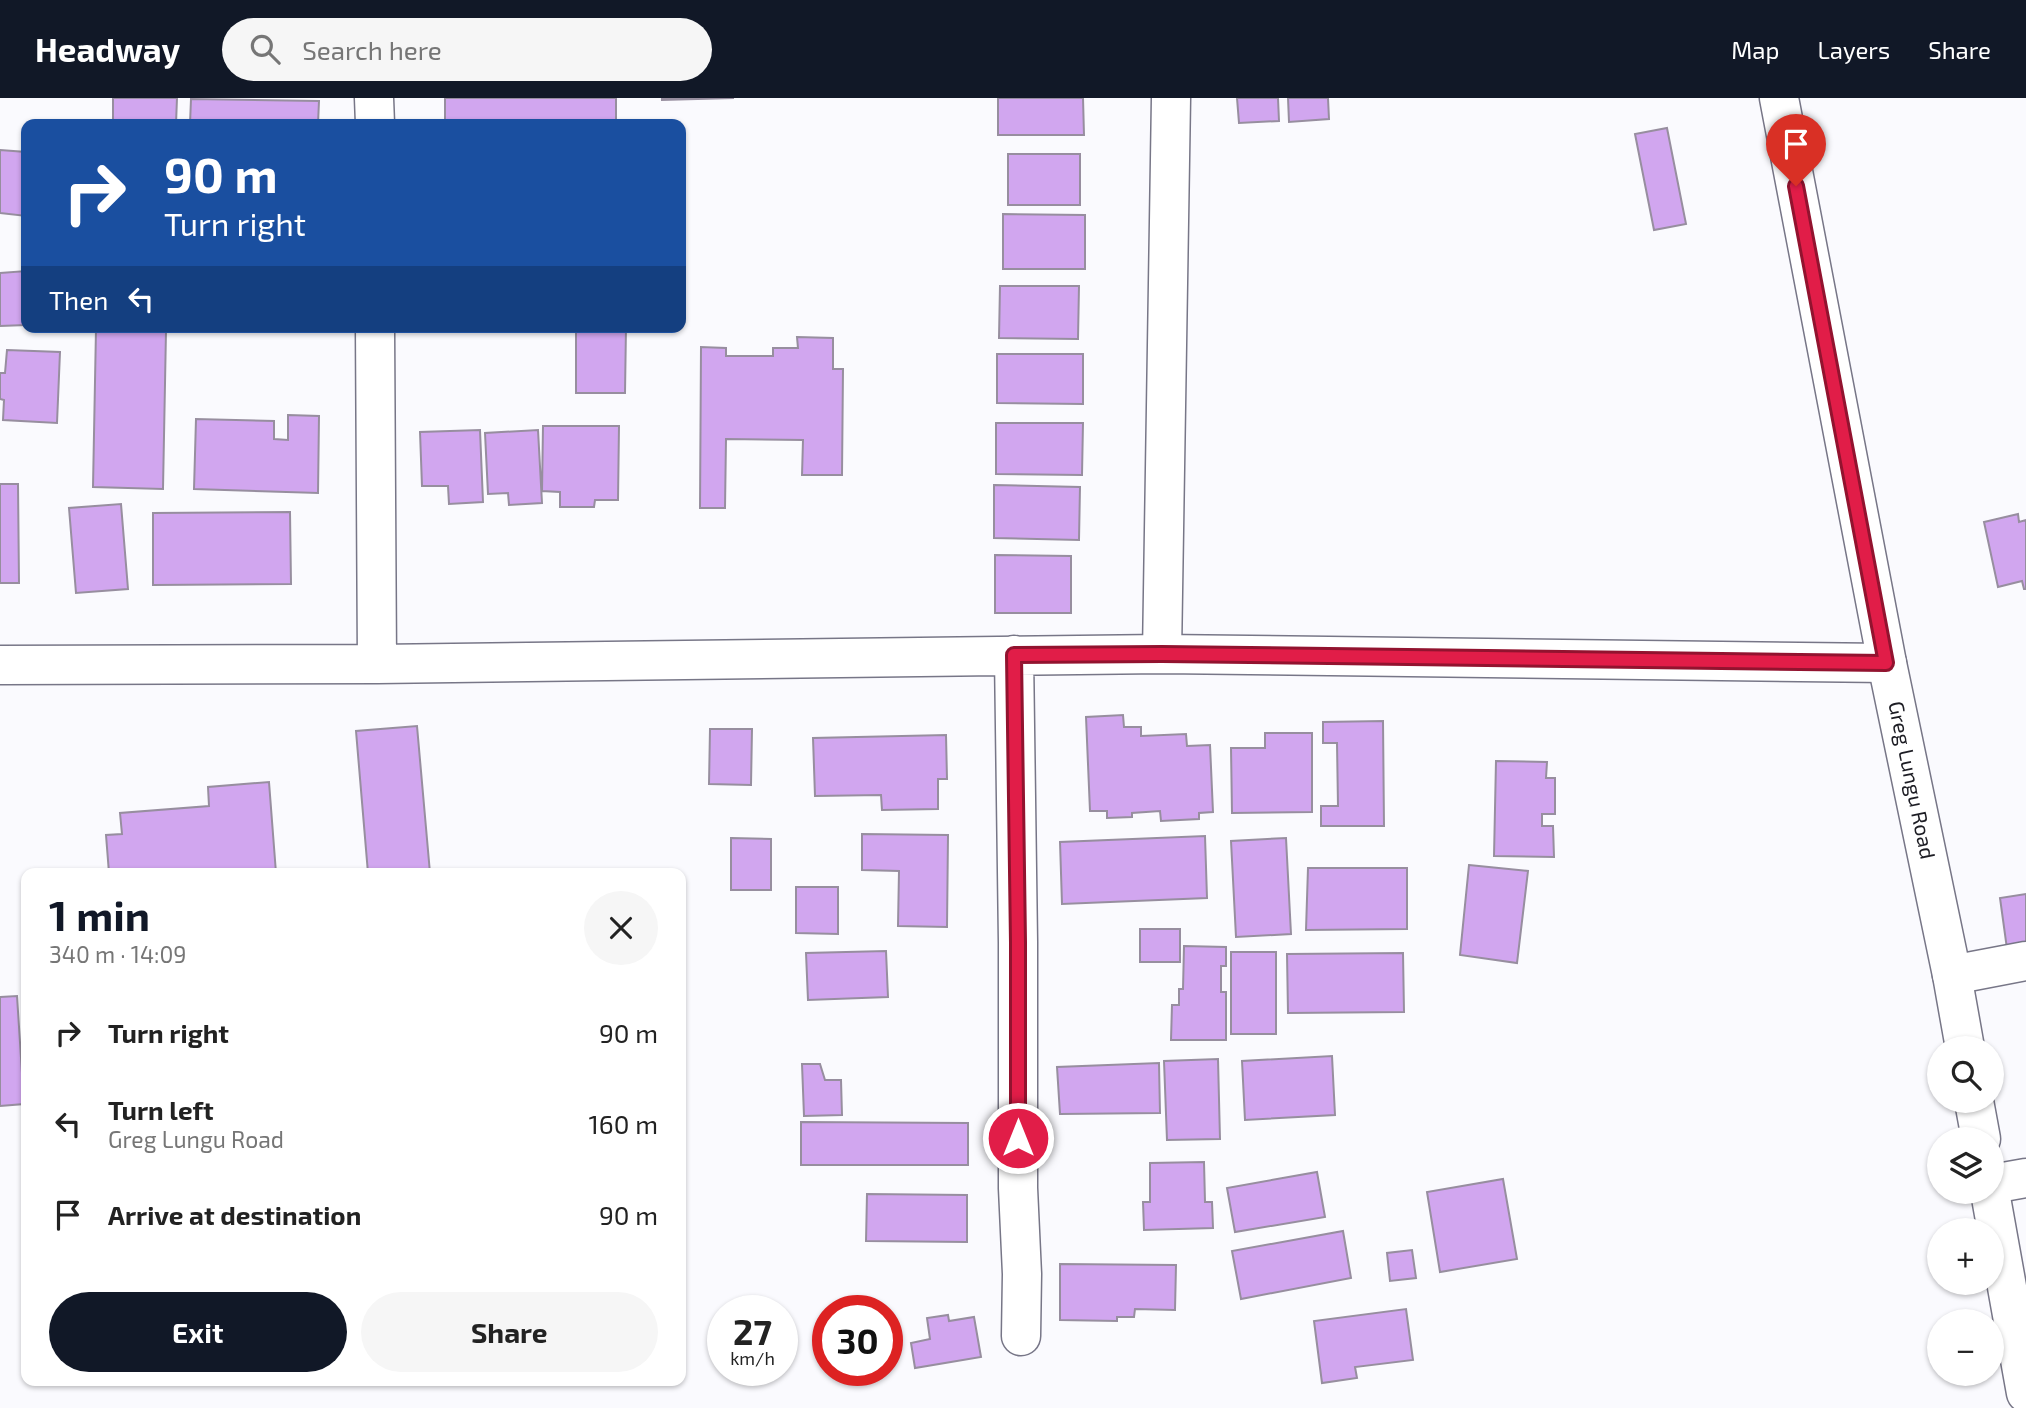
<!DOCTYPE html>
<html lang="en">
<head>
<meta charset="utf-8">
<style>
	:root { --surface:#fff; --page:#f6f6f6; --text:#222; --muted:#767676; --accent:#111827 }
	body { margin:0; font-family:"Exo 2",sans-serif; background:var(--page); color:var(--text); height:100vh; display:flex; flex-direction:column; font-size:26px; white-space:nowrap }
	* { box-sizing:border-box; margin:0 }
	p { font-size:23px; color:var(--muted) }
	.icon { flex:none; width:38px; height:38px; fill:none; stroke:currentColor; stroke-width:2; stroke-linecap:round; stroke-linejoin:round }
	.map { position:relative; flex:1; overflow:hidden }
	.sheet { position:absolute; left:21px; top:770px; width:665px; height:518px; display:flex; flex-direction:column; background:var(--surface); border-radius:14px; box-shadow:0 2px 5px #0004 }
	.sheet>* { flex:none }
	.top-card { position:absolute; left:21px; top:21px; width:665px; height:214px; border-radius:14px; box-shadow:0 2px 5px #0004; background:#1a4fa0; color:#fff; overflow:hidden }
	.controls { position:absolute; left:1927px; top:938px; display:grid; gap:14px }
	.controls a { display:grid; place-items:center; width:77px; height:77px; border-radius:50%; background:var(--surface); box-shadow:0 2px 5px #0004; font-size:35px }
	.speed { position:absolute; left:707px; top:1197px; display:flex; gap:14px; font-size:35px; font-weight:700; text-align:center }
	.speed>* { display:grid; place-content:center; width:91px; height:91px; border-radius:50%; background:var(--surface); box-shadow:0 2px 5px #0004; line-height:1 }
	.speed small { font-size:18px; font-weight:400 }
	.speed .limit { border:10px solid #d22; background:#fff; color:#111 }
	.pin { position:absolute; display:grid; place-items:center; width:60px; height:60px; color:#fff; margin:-72px -30px; border-radius:50% 50% 50% 0; rotate:-45deg; box-shadow:0 0 7px #0007 }
	.pin .icon { rotate:45deg }
	.me { position:absolute; width:77px; margin:-38px; rotate:0deg; stroke-linejoin:round; filter:drop-shadow(0 0 5px #0008) }
	.turn { display:flex; align-items:center; gap:24px; height:147px; padding:0 28px; font-size:32px }
	.turn .icon { width:91px; height:91px; stroke-width:2.5 }
	.turn b { display:block; font-size:49px; line-height:60px }
	.then { display:flex; align-items:center; height:66px; padding:0 28px; background:#0003; gap:14px; font-size:26px }
	.round { display:grid; place-items:center; flex:none; width:74px; height:74px; border-radius:37px; background:var(--page) }
	.overview { display:flex; align-items:center; justify-content:space-between; height:119px; padding:0 28px }
	h1 { font-size:42px; font-weight:700; line-height:52px; color:var(--accent) }
	.action { display:flex; gap:14px; margin-top:auto; padding:14px 28px }
	.action a { flex:1; height:80px; border-radius:42px; background:var(--accent); color:#fff; font-size:28px; font-weight:700; line-height:80px; text-align:center }
	.action a+a { background:var(--page); color:var(--text) }
	ul { padding:0; list-style:none }
	li { display:flex; align-items:center; gap:21px; height:91px; padding:0 28px }
	li div { flex:1 }
	li b { display:block; font-size:26px }
	li em { font-style:normal }
	header { display:flex; align-items:center; gap:42px; box-sizing:border-box; height:98px; padding:0 35px; background:var(--accent); color:#fff }
	header strong { font-size:33px }
	nav { display:flex; gap:38px; margin-inline-start:auto; font-size:24px }
	.search { width:490px; height:63px; background:var(--page); display:flex; align-items:center; gap:18px; box-sizing:border-box; padding:0 24px; border-radius:38px; color:var(--muted); font-size:26px }
	.map>svg:first-child { display:block }
	.building { fill:#d1a6ef; stroke:#978e9f; stroke-width:2 }
	.lines { fill:none; stroke-linecap:round; stroke-linejoin:round }
	.street-casing { stroke:#777687; stroke-width:41 }
	.secondary-casing { stroke:#777687; stroke-width:41 }
	.street { stroke:#fff; stroke-width:38 }
	.secondary { stroke:#fff; stroke-width:38 }
	.route-casing { stroke:#92132f; stroke-width:18 }
	.route { stroke:#e11d48; stroke-width:12 }
	.labels { text-anchor:middle; stroke-width:5; stroke-linejoin:round; paint-order:stroke }
	.street-label { font-size:21px; fill:#1d1d24; stroke:#fff }
</style>
</head>
<body>
<header>
<strong>Headway</strong>
<div class="search"><svg class="icon" aria-label="search" viewBox="0 0 24 24"><circle cx="10" cy="10" r="6"/><path d="M15 15l6 6"/></svg>Search here</div>
<nav><a>Map</a><a>Layers</a><a>Share</a></nav>
</header>
<div class="map">
<svg width="2026" height="1310" viewBox="0 0 2026 1310">
	<rect width="100%" height="100%" fill="#fafafe"/>
	<path class="building" d="M113 0H177L176 26H113Z
		M445 0H616V26H445Z
		M662 0H734L662 2Z
		M998 0H1083L1084 37H998Z
		M1237 0H1278L1279 23 1239 25Z
		M1288 0H1328L1329 21 1289 24Z
		M191 1 319 3 318 26H190Z
		M1667 30 1686 126 1654 132 1635 36Z
		M0 52 26 54V118L0 115Z
		M1008 56H1080V107H1008Z
		M1003 116 1085 117V171H1003Z
		M26 173V227L0 228V175Z
		M1000 188H1079L1078 241 999 240Z
		M576 229H626L625 295H576Z
		M96 231 166 233 163 391 93 389Z
		M797 239 833 240V271H843L842 377H802L803 342 726 341 725 410H700L701 249 726 250V258H773V250H798Z
		M7 252 60 254 57 325 3 322 4 302 0 301V275H5Z
		M997 256H1083V306L997 305Z
		M288 317 319 318 318 395 194 391 196 321 274 323V341L288 342Z
		M996 325H1083L1082 377 996 376Z
		M543 328H619L618 402H595L594 409H560V394L542 393Z
		M480 332 483 404 449 406 448 388H422L420 334Z
		M538 332 542 405 509 407 508 395 488 396 485 335Z
		M0 386H18L19 485H0Z
		M994 387 1080 389 1079 442 994 440Z
		M121 406 128 491 76 495 69 410Z
		M290 414 291 486 153 487V415Z
		M2018 416 2019 424 2026 422V491H2024L2022 483 1998 489 1984 424Z
		M995 457 1071 458V515H995Z
		M1123 617 1124 629H1141V638L1186 636 1187 648 1210 647 1213 714 1199 715V721L1161 723 1160 713 1132 715V719L1107 720V713H1090L1086 619Z
		M1383 623 1384 728H1321V708H1338L1337 645H1323V624Z
		M417 628 430 775H368L356 633Z
		M710 631H752L751 687 709 686Z
		M1265 635H1312V714L1232 715 1231 650H1265Z
		M946 637 947 681H938V711L882 712 881 697 815 698 813 640Z
		M1496 663 1547 664 1546 680H1555V716H1542V728H1553L1554 759 1494 758Z
		M269 684 276 775H213L212 774 109 775 106 737 122 736 120 715 209 708 208 689Z
		M862 736 948 737 947 829 898 828 899 773 862 772Z
		M1205 738 1207 800 1062 806 1060 744Z
		M731 740 771 741V792H731Z
		M1286 740 1291 836 1236 839 1231 743Z
		M1469 767 1528 773 1517 865 1460 857Z
		M1308 770H1407V831L1306 832Z
		M796 789H838V836L796 835Z
		M2026 796V849L2007 851 2000 800Z
		M1140 831H1180V864H1140Z
		M1184 848 1226 849V868H1221V894H1226V942H1171L1172 907H1179V891H1183Z
		M886 853 888 899 808 902 806 855Z
		M1231 854H1276V936H1231Z
		M1403 855 1404 914 1288 915 1287 856Z
		M17 898 24 1006 0 1008V899Z
		M1332 958 1335 1017 1245 1022 1242 963Z
		M1218 961 1220 1041 1167 1042 1164 963Z
		M1159 965 1160 1015 1060 1016 1057 969Z
		M802 966H820L825 982H841L842 1017 804 1018Z
		M801 1024 968 1025V1067H801Z
		M1204 1064 1205 1104H1212L1213 1130 1144 1132 1143 1104H1150V1065Z
		M1317 1074 1325 1119 1235 1134 1227 1090Z
		M1503 1081 1517 1161 1440 1174 1427 1094Z
		M867 1096 967 1097V1144L866 1143Z
		M1343 1133 1351 1180 1241 1201 1232 1153Z
		M1412 1152 1416 1180 1390 1183 1387 1155Z
		M1060 1166 1176 1167 1175 1212 1135 1211 1134 1219H1117V1223L1060 1222Z
		M1406 1211 1413 1262 1355 1269 1357 1280 1322 1285 1314 1223Z
		M948 1217 949 1223 974 1219 981 1259 915 1270 911 1245 930 1241 927 1220Z"/>
	<g class="lines">
		<g class="street-casing">
			<path id="street" d="M374 0 375 26
				M375 229 377 566
				M1162 556 1171 0
				M1014 557 1018 844V1090L1022 1176 1021 1238
				M0 567 377 566 1162 556 1887 565
				M1952 877 2026 863
				M1992 1086 2026 1080"/>
		</g>
		<g class="secondary-casing">
			<g id="secondary">
				<path id="s1" d="M1779 0 1887 565 1952 877 1965 950"/>
				<path d="M1974 1003 1981 1041"/>
				<path d="M1990 1094 2026 1295"/>
			</g>
		</g>
		<use href="#street" class="street"/>
		<use href="#secondary" class="secondary"/>
	</g>
	<g class="lines">
		<g class="route-casing">
			<path id="route" d="M1018 1040V844L1014 557 1162 556 1886 565 1796 88"/>
		</g>
		<use href="#route" class="route"/>
	</g>
	<g class="labels">
		<g class="street-label">
			<text dy="7" stroke="none"><textPath href="#s1" startOffset="695">Greg Lungu Road</textPath></text>
		</g>
	</g>
</svg>
<div class="controls">
<a><svg class="icon" aria-label="search" viewBox="0 0 24 24"><circle cx="10" cy="10" r="6"/><path d="M15 15l6 6"/></svg></a>
<a><svg class="icon" aria-label="layers" viewBox="0 0 24 24"><path d="M12 4l9 5-9 5-9-5zM3 14l9 5 9-5"/></svg></a>
<a>+</a>
<a>−</a>
</div>
<div class="speed"><div>27<small>km/h</small></div><div class="limit">30</div></div>
<div class="pin" style="left:1796px;top:88px;background:#d93025"><svg class="icon" aria-label="arrive" viewBox="0 0 24 24"><path d="M6 21V4h12l-3 4 3 4H6"/></svg></div>
<svg class="me" style="left:1018px;top:1040px" viewBox="-20 -20 40 40"><circle r="17" fill="#e11d48" stroke="#fff" stroke-width="3"/><path d="M0-11L8 9 0 5-8 9z" fill="#fff"/></svg>
<div class="top-card">
<div class="turn"><svg class="icon" aria-label="right" viewBox="0 0 24 24"><path d="M7 20v-9h11M14 6l5 5-5 5"/></svg><div><b>90 m</b>Turn right</div></div>
<div class="then">Then<svg class="icon" aria-label="left" viewBox="0 0 24 24"><path d="M17 20v-9H6M10 6l-5 5 5 5"/></svg></div>
</div>
<section class="sheet">
<div class="overview"><div><h1>1 min</h1><p>340 m · 14:09</p></div><a class="round"><svg class="icon" aria-label="close" viewBox="0 0 24 24"><path d="M6 6l12 12M18 6L6 18"/></svg></a></div>
<ul>
<li><svg class="icon" aria-label="right" viewBox="0 0 24 24"><path d="M7 20v-9h11M14 6l5 5-5 5"/></svg><div><b>Turn right</b></div><em>90 m</em></li>
<li><svg class="icon" aria-label="left" viewBox="0 0 24 24"><path d="M17 20v-9H6M10 6l-5 5 5 5"/></svg><div><b>Turn left</b><p>Greg Lungu Road</p></div><em>160 m</em></li>
<li><svg class="icon" aria-label="arrive" viewBox="0 0 24 24"><path d="M6 21V4h12l-3 4 3 4H6"/></svg><div><b>Arrive at destination</b></div><em>90 m</em></li>
</ul>
<div class="action"><a>Exit</a><a>Share</a></div>
</section>
</div>
</body>
</html>
